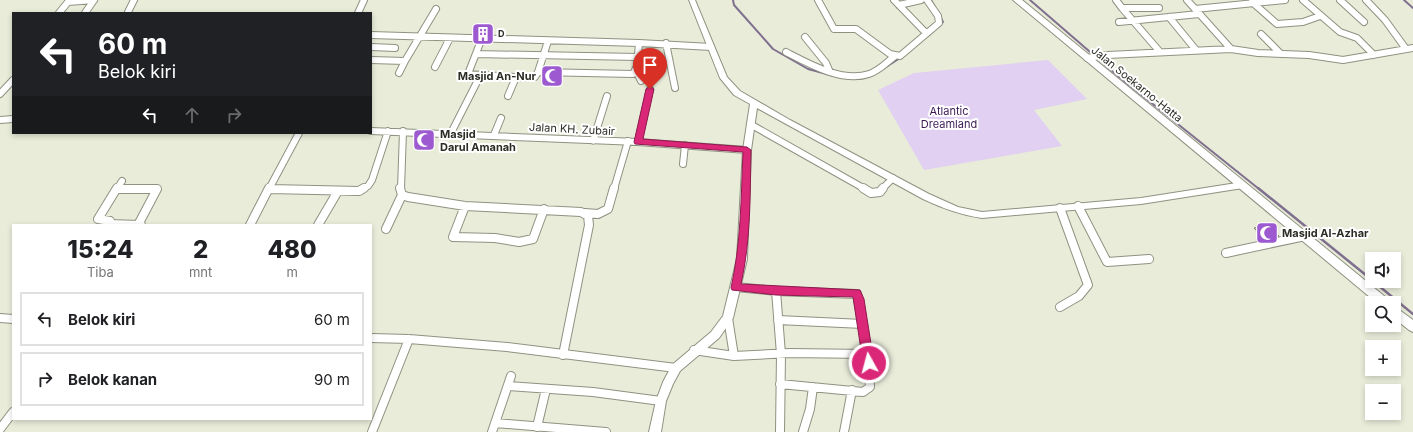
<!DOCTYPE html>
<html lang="id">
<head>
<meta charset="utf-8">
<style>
	:root { --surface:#fff; --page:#f2f2f2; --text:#202124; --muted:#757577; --line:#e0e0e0 }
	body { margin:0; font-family:Inter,sans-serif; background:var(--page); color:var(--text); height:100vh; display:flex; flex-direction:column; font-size:15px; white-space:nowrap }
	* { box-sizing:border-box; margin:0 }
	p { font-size:13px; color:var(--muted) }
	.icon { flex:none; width:22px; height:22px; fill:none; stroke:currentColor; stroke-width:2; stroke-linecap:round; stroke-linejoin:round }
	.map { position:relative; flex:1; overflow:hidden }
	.panel { position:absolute; left:12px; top:224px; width:360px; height:196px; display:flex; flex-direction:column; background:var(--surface); border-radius:0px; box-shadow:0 2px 6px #0003 }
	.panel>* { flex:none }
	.top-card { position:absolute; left:12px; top:12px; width:360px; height:122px; border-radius:0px; box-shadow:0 2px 6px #0003; background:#202124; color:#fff; overflow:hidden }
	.buttons { position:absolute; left:1365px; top:252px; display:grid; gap:8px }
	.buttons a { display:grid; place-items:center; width:36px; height:36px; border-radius:0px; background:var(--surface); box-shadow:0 2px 6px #0003; font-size:20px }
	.pin { position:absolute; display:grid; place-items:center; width:34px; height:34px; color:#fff; margin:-41px -17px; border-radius:50% 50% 50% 0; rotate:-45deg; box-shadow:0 0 4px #0007 }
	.pin .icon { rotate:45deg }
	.me { position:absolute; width:44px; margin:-22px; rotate:353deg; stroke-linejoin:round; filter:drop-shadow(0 0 3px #0008) }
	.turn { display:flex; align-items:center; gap:14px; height:84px; padding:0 20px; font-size:18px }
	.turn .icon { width:52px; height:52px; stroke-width:2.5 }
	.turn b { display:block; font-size:28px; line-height:34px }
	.lanes { display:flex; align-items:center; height:38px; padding:0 20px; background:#0003; justify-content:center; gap:20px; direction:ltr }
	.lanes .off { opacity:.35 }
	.eta { display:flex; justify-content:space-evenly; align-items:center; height:68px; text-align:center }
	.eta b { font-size:24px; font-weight:800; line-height:28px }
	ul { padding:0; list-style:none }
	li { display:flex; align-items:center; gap:12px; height:54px; margin:0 8px 6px; padding:0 12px; border:2px solid var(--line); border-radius:0px }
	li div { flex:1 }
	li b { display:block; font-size:15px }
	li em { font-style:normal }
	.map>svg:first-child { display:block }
	.green { fill:#e1d0f1 }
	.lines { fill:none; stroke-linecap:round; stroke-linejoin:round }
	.stream-far1 { stroke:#80708f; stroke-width:2 }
	.stream { stroke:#80708f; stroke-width:2.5 }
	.building { fill:#c8ccb9; stroke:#7f8271 }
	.street-far1-casing { stroke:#8f9281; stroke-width:8 }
	.street-casing { stroke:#8f9281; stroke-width:10 }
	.secondary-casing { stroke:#8f9281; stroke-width:2 }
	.primary-casing { stroke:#8f9281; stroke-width:2 }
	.street-far1 { stroke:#fff; stroke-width:6 }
	.street { stroke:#fff; stroke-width:8 }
	.secondary { fill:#fff; fill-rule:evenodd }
	.primary { fill:#fff; fill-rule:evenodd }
	.route { fill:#db2777; stroke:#8e194d }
	.labels { text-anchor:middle; stroke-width:4; stroke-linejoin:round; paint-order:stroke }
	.far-poi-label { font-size:9px; font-weight:bold; fill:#2b2d25; stroke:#fff; text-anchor:start }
	.poi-label { font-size:11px; font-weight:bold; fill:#2b2d25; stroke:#fff; text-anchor:start }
	.street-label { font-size:11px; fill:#2b2d25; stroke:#fff }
	.park-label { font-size:11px; fill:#3c1a54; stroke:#fff }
</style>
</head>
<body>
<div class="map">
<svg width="1413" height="432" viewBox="0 0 1413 432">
	<rect width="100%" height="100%" fill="#e8ecd9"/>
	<path class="green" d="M1048 60 1087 99 1034 110 1062 146 924 170 878 90 914 73Z"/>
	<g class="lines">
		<path class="stream-far1" d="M733 0 734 5 773 49 808 69 834 76
			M931 0 935 7
			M1030 0 1119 77 1259 189
			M1404 0 1413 8
			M928 36 943 22 940 16
			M880 71 900 58
			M859 79 870 76"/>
		<path class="stream" d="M1258 188 1372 280
			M1373 281 1413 314"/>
	</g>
	<path class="building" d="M1268 225 1279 236 1264 239 1254 228Z"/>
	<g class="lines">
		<g class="street-far1-casing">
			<path id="street-far1" d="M818 0 834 29H856L890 54 900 56 939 23 938 16 927 0
				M894 0 926 33
				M1116 0 1122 8H1159
				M1303 0 1340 32 1357 38 1374 55
				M1340 0 1364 22
				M1366 0 1385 20 1406 49
				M1252 2 1277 24 1303 22 1320 16
				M899 5 921 0
				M1122 8 1160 52
				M1195 9 1285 0
				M128 12 134 0
				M59 13 68 2 94 0
				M85 13 94 0
				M358 13 364 0
				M1169 17 1196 50
				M1119 22 1199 14
				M1261 34 1281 54
				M371 35 639 43
				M805 37 826 63 829 70
				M482 38 468 74 530 78 535 77 538 72
				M548 41 538 72 633 74 637 66 639 43 711 47
				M666 43 675 88
				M371 47 395 48
				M1231 49 1258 53 1309 55 1343 60 1413 48
				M786 52C809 64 843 83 869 74 879 71 887 62 895 56
				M476 54 638 57
				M1087 58 1108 55 1231 49 1187 0
				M371 60 405 61 436 9
				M435 67 450 38
				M636 71 641 81
				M399 73 405 61
				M0 94 13 80
				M508 96 516 77
				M0 120 13 119
				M750 124 865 189
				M371 131 638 142 747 150
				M451 133 480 76
				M494 135 501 118
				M593 141 607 96
				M638 142 650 89
				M683 164 685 145
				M117 189H157
				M117 189 122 181
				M269 189 299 133
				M270 189H288
				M362 189 368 186 372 180 388 131
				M401 189 403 131
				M614 189 628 141
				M882 189 893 178"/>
		</g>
		<g class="street-casing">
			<path id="street" d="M400 188 402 195 408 197 465 206 581 212 588 216 589 225 563 355
				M863 188 871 193 880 192 883 188
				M117 189H157L138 225
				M270 189 359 191 364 188
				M465 206 453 237 495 238 519 242 533 239 544 209
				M1078 206 1107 262 1149 259
				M1060 208 1088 285 1079 296 1060 307
				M585 213 598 214 608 209 614 188
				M108 224 141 225
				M107 225 110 221 98 219 117 188
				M250 225 269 188
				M318 225 338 191
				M386 229 402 195
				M1226 253 1305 236
				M736 287 776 291 857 294 868 354 870 387 863 392 780 384
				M776 291 781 354 780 432
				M0 318 13 319
				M728 318 734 356
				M778 320 863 324
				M371 338 409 339 507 347 676 368
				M694 350 734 356 790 353 868 354
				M508 386 593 392 661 401
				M495 423 606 432
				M537 427 546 389
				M0 429 13 412
				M372 432 409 339
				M492 432 511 376
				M803 432 810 409 813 387
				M844 432 852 390"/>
		</g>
		<g class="secondary-casing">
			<path id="secondary" d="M689 0H695L727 77 740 91 790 120 929 194 958 207 982 212 1141 198 1243 182 1247 185 1243 188 1141 204 982 218C961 215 942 208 923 199L757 108 751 150 747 259 733 318 719 338 680 371 673 384 666 401 661 432H649L656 401 663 382 672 365 711 332 723 316 737 259 743 150 750 104 734 95 720 78Z"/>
		</g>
		<g class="primary-casing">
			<path id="primary" d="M1013 0H1022L1389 300 1390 303H1377Z
				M1394 306 1413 320V332L1409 330 1394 318Z"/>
		</g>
		<use href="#street-far1" class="street-far1"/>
		<use href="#street" class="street"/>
		<use href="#secondary" class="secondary"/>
		<use href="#primary" class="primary"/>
	</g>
	<path class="route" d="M650 86 654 89 643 139 747 147 751 150C750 195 751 240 741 284L860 290 864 299 874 363 872 367H865L863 363 853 297 776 295 732 290 731 288C741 243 741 198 743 152L635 144 634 142 646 89Z"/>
	<defs>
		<g id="building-square" transform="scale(1.15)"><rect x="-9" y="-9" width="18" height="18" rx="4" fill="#9d5ad0" stroke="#fff"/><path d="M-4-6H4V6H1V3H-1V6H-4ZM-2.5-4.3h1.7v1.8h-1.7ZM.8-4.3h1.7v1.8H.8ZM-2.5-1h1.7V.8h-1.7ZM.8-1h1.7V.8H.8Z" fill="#fff"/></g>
		<g id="mosque-square" transform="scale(1.15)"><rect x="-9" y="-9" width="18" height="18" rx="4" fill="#9d5ad0" stroke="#fff"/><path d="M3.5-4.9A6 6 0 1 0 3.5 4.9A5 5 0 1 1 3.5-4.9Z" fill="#fff"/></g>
	</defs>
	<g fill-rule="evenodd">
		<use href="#building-square" x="483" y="34"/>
		<use href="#mosque-square" x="552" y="76"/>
		<use href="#mosque-square" x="424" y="140"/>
		<use href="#mosque-square" x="1267" y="233"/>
	</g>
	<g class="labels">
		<g class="far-poi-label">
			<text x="498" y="37">D</text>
		</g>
		<g class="poi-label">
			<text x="536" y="80" text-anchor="end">Masjid An-Nur</text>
			<text x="440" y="138">Masjid<tspan x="440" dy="13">Darul Amanah</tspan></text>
			<text x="1282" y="237">Masjid Al-Azhar</text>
		</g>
		<g class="street-label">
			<text transform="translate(1137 84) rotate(39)" y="4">Jalan Soekarno-Hatta</text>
			<text transform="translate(572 129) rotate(3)" y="4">Jalan KH. Zubair</text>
		</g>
		<g class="park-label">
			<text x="949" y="115">Atlantic<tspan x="949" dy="13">Dreamland</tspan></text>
		</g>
	</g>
</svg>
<div class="buttons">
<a><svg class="icon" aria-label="sound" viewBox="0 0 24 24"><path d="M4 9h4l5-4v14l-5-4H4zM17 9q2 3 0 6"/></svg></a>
<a><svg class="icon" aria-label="search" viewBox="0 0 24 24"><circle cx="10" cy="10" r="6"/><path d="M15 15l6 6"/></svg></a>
<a>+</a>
<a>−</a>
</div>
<div class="pin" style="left:650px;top:89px;background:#d93025"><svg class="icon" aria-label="arrive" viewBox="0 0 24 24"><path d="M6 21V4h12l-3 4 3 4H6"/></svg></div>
<svg class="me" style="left:869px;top:363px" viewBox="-20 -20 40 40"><circle r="17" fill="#db2777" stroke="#fff" stroke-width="3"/><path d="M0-11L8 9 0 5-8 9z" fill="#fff"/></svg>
<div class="top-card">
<div class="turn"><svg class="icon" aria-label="left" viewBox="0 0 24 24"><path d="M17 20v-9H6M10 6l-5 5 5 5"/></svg><div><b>60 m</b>Belok kiri</div></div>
<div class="lanes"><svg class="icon" aria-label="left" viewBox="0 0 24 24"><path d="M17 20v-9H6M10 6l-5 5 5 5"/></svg><svg class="icon off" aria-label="ahead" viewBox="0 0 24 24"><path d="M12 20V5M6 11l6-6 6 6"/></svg><svg class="icon off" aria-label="right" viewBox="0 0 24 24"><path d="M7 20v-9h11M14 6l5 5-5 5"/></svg></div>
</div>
<section class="panel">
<div class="eta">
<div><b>15:24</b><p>Tiba</p></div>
<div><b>2</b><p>mnt</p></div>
<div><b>480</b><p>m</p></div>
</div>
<ul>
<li><svg class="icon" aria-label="left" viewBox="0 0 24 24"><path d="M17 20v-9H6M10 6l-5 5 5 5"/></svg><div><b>Belok kiri</b></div><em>60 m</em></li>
<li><svg class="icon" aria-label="right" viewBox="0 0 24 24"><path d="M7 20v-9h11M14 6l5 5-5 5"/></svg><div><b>Belok kanan</b></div><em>90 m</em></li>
</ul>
</section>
</div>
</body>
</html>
